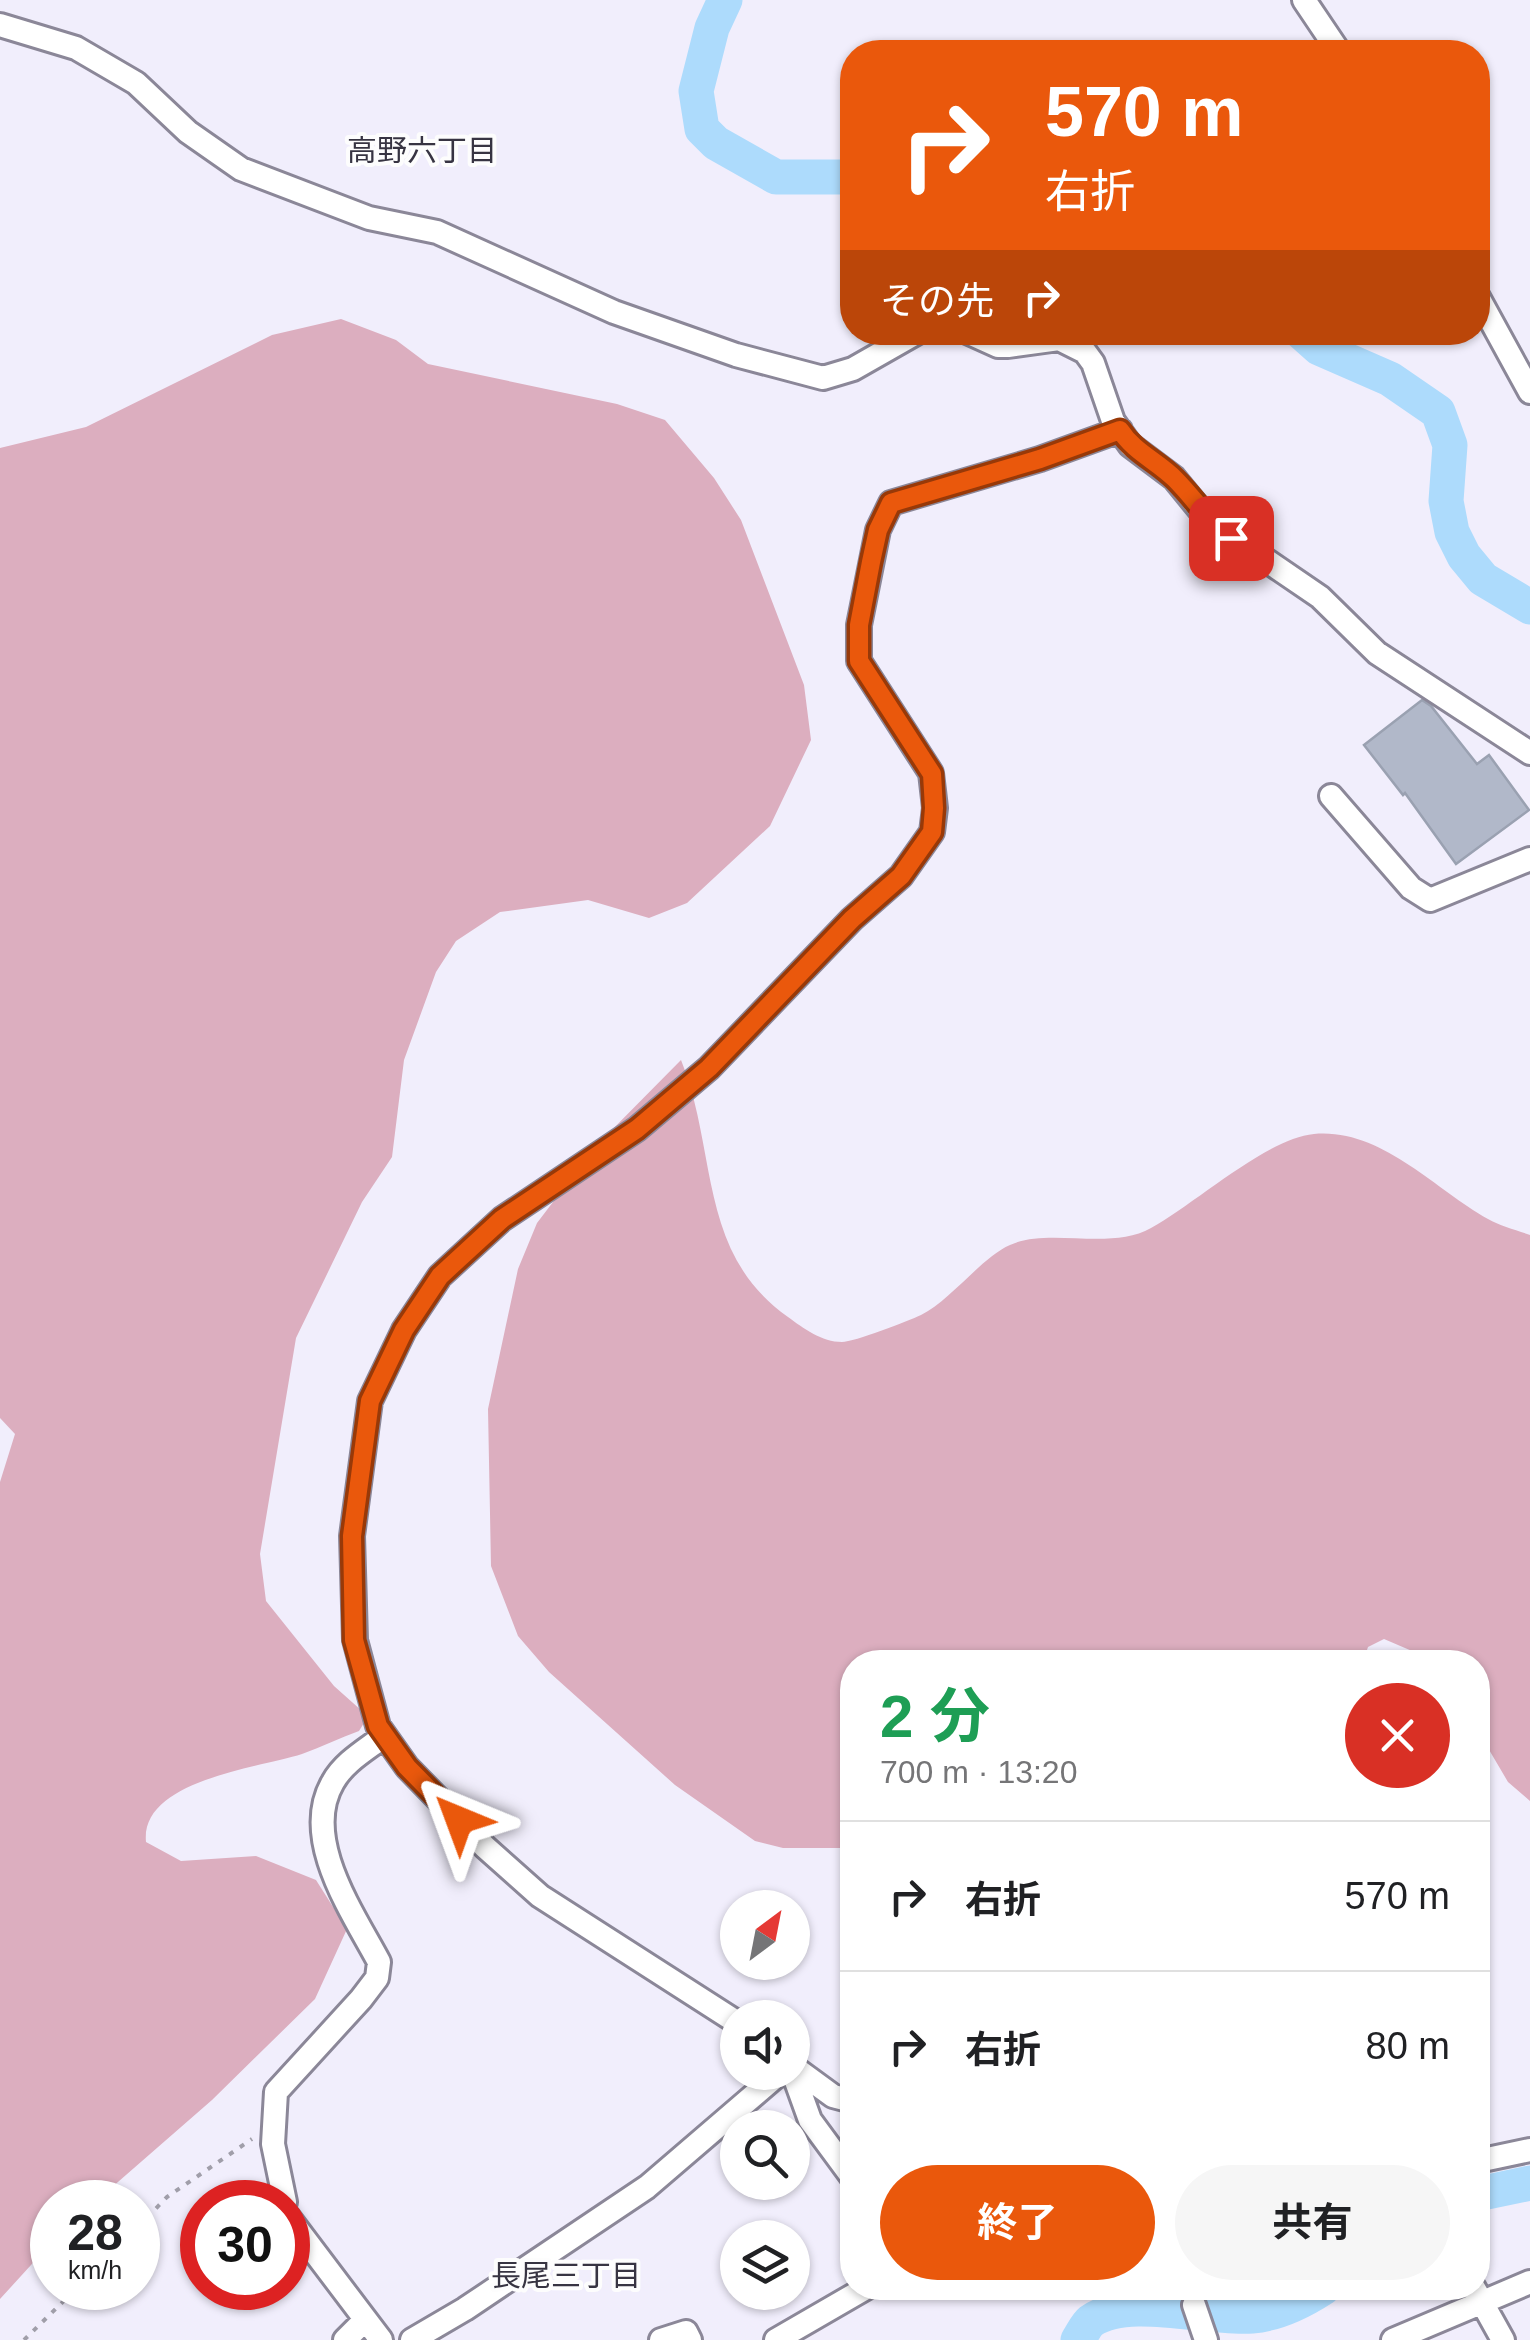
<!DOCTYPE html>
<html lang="ja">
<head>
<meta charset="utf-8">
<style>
	:root { --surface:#fff; --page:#f6f6f6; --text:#202124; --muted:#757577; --line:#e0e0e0; --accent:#ea580c }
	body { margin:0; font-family:Arial,"Noto Sans JP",sans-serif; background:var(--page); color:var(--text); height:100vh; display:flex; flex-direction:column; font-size:38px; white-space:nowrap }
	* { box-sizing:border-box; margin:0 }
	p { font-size:32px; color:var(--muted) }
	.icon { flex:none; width:55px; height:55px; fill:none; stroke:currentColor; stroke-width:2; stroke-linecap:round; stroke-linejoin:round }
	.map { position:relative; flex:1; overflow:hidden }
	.sheet { position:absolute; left:840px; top:1650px; width:650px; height:650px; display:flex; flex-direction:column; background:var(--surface); border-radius:40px; box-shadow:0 2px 8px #0004 }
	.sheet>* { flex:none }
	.top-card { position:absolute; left:840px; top:40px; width:650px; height:305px; border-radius:40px; box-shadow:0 2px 8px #0004; background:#ea580c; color:#fff; overflow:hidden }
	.needle { width:65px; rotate:32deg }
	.controls { position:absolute; left:720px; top:1890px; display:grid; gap:20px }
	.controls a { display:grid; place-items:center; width:90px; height:90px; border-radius:50%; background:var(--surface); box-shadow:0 2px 8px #0004; font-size:50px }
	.speed { position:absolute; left:30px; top:2180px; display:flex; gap:20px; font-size:50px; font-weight:700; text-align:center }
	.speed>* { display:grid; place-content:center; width:130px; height:130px; border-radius:50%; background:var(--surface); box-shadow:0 2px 8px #0004; line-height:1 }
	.speed small { font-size:25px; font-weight:400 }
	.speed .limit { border:15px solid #d22; background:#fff; color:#111 }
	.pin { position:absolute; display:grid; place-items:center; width:85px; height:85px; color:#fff; margin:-42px; border-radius:20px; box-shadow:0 5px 15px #0006 }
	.me { position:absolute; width:110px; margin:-55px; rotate:316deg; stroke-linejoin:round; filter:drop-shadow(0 0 8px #0008) }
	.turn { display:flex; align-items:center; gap:35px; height:210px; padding:0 40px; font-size:45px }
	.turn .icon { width:130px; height:130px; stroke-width:2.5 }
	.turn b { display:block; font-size:70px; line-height:85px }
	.then { display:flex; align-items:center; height:95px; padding:0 40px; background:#0003; gap:20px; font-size:38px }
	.round { display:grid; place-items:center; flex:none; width:105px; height:105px; border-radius:52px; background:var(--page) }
	.head { display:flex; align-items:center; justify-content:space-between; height:170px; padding:0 40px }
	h1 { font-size:60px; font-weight:700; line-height:75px; color:#1e9e55 }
	.primary-button { display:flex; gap:20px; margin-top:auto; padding:20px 40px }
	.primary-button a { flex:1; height:115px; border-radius:60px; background:var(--accent); color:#fff; font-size:40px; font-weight:700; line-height:115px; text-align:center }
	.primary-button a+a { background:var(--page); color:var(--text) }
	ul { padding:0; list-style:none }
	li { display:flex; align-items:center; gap:30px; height:150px; padding:0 40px; border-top:2px solid var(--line) }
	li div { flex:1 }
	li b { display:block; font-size:38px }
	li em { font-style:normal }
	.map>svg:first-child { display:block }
	.green { fill:#dcaebf }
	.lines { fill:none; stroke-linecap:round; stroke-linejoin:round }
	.river { stroke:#addbfc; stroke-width:35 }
	.building { fill:#b1b8c9; stroke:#9aa1b1; stroke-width:2.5 }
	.minor-casing { stroke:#8b8798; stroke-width:28 }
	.path { stroke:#a09ea9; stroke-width:4; stroke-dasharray:5 8; stroke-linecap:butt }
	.minor { stroke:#fff; stroke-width:22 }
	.route-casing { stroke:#983908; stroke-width:25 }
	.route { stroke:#ea580c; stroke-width:18 }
	.labels { text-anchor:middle; stroke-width:8; stroke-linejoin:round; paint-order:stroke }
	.neighbourhood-label { font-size:30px; fill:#373442; stroke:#fdfdfd }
</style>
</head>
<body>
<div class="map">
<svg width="1530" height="2340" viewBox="0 0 1530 2340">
	<rect width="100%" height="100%" fill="#f1eefc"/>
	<path class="green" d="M341 319 396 340 428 364 617 404 665 420 714 478 741 520 804 685 811 740 770 826 687 903 649 918 588 900 500 912 456 941 436 972 404 1060 392 1157 362 1202 296 1338 260 1554 266 1601 334 1686 362 1711 364 1723 359 1731C340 1738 321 1747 302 1754 259 1768 140 1780 146 1842L181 1861 256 1856 316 1880 347 1929 315 1999 212 2100 95 2202H52V2242L0 2299V1482L15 1434 0 1418V448L86 427 272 335Z
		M681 1060C718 1151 697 1253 788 1317 803 1328 822 1342 842 1342 854 1342 908 1321 921 1315 950 1301 982 1257 1010 1245 1048 1227 1111 1251 1151 1228 1195 1204 1267 1138 1314 1134 1381 1128 1434 1189 1488 1219 1500 1226 1516 1230 1530 1235V1801L1508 1782 1478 1731V1662H1421L1412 1651 1384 1639 1368 1647 1363 1662H852V1852L840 1848H783L755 1841 675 1785 549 1672 518 1636 491 1566 488 1409 518 1269 537 1223 595 1147Z"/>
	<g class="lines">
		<path class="river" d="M725 0 712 28 696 91 702 129 716 143 776 177H852
			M1301 332 1319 348 1390 379 1438 412 1450 445 1446 501 1452 532 1464 556 1483 579 1530 607
			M1478 2194 1530 2183
			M1078 2340C1082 2334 1086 2325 1091 2321 1128 2295 1208 2320 1252 2316 1276 2314 1303 2301 1323 2288"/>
	</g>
	<path class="building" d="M1422 700 1431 706 1477 764 1489 755 1529 810 1456 864 1405 793 1403 795 1364 745Z"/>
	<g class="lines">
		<g class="minor-casing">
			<path id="minor" d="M1304 0 1339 52
				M0 25 76 48 136 83 188 132 241 169 369 218 437 232 614 312 736 355 823 378 853 369 918 332
				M1478 297 1530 392
				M967 332 998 346H1008L1059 339 1085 352 1093 363 1113 421 1130 445 1174 478 1210 522 1320 597 1377 653 1530 753
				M1331 796 1411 888 1430 900 1530 859
				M738 2023 540 1896 485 1847 407 1767 378 1726 355 1640 352 1536 370 1401 404 1330 440 1276 502 1219 637 1129 709 1068 852 919 901 876 932 832 935 808 931 773 859 661V625L878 530 891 503 1040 459 1120 430
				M792 2066 833 2096 852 2101
				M792 2070 810 2120 852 2177
				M1478 2161 1530 2150
				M285 2202 273 2144 276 2092 361 1999 377 1978 379 1962C353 1913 300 1838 333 1782 344 1762 366 1750 384 1736
				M288 2217 381 2340
				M1474 2288 1503 2340
				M1194 2305 1206 2340
				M345 2340 365 2320
				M412 2340 465 2309 647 2187 781 2072
				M661 2340 686 2332 690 2340
				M776 2340 866 2288
				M1393 2340 1530 2282"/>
		</g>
		<path class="path" d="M138 2227 167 2197 252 2139
			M24 2340 77 2288"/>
		<use href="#minor" class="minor"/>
	</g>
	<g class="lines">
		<g class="route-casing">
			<path id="route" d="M459 1820 407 1767 378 1726 354 1640 352 1536 370 1401 404 1330 440 1276 502 1219 637 1129 709 1068 852 919 901 876 932 832 934 808 932 774 859 661V625L871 562 878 530 891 503 1040 459 1120 430C1134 452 1157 461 1175 479 1195 499 1208 521 1231 538"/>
		</g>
		<use href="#route" class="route"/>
	</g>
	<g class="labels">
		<g class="neighbourhood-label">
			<text x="422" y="161">高野六丁目</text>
			<text x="566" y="2286">長尾三丁目</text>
		</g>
	</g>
</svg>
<div class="controls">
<a><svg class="needle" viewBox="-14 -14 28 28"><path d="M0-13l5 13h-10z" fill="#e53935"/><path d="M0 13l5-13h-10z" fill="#757577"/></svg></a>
<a><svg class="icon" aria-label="sound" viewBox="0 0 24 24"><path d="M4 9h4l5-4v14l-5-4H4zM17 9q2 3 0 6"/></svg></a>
<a><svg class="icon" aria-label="search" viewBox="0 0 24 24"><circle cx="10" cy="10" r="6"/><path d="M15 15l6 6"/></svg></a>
<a><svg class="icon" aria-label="layers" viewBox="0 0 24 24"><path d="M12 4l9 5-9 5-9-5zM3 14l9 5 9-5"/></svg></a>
</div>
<div class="speed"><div>28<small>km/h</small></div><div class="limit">30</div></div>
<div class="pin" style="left:1231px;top:538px;background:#d93025"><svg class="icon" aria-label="arrive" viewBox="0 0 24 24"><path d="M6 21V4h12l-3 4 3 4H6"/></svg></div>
<svg class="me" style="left:459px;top:1820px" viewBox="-20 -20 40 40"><path d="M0-17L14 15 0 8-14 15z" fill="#ea580c" stroke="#fff" stroke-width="4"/></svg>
<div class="top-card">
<div class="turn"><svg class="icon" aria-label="right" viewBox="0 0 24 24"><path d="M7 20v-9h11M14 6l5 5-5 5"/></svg><div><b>570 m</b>右折</div></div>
<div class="then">その先<svg class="icon" aria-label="right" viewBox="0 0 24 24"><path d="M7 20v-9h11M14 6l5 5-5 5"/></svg></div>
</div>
<section class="sheet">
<div class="head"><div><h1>2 分</h1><p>700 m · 13:20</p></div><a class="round" style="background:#d93025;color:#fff"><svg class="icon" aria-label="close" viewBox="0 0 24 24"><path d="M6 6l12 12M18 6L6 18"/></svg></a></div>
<ul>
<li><svg class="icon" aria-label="right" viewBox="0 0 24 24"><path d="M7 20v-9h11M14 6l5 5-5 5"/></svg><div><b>右折</b></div><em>570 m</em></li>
<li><svg class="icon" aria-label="right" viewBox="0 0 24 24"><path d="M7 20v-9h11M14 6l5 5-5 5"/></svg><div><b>右折</b></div><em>80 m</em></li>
</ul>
<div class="primary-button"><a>終了</a><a>共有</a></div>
</section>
</div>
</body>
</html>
